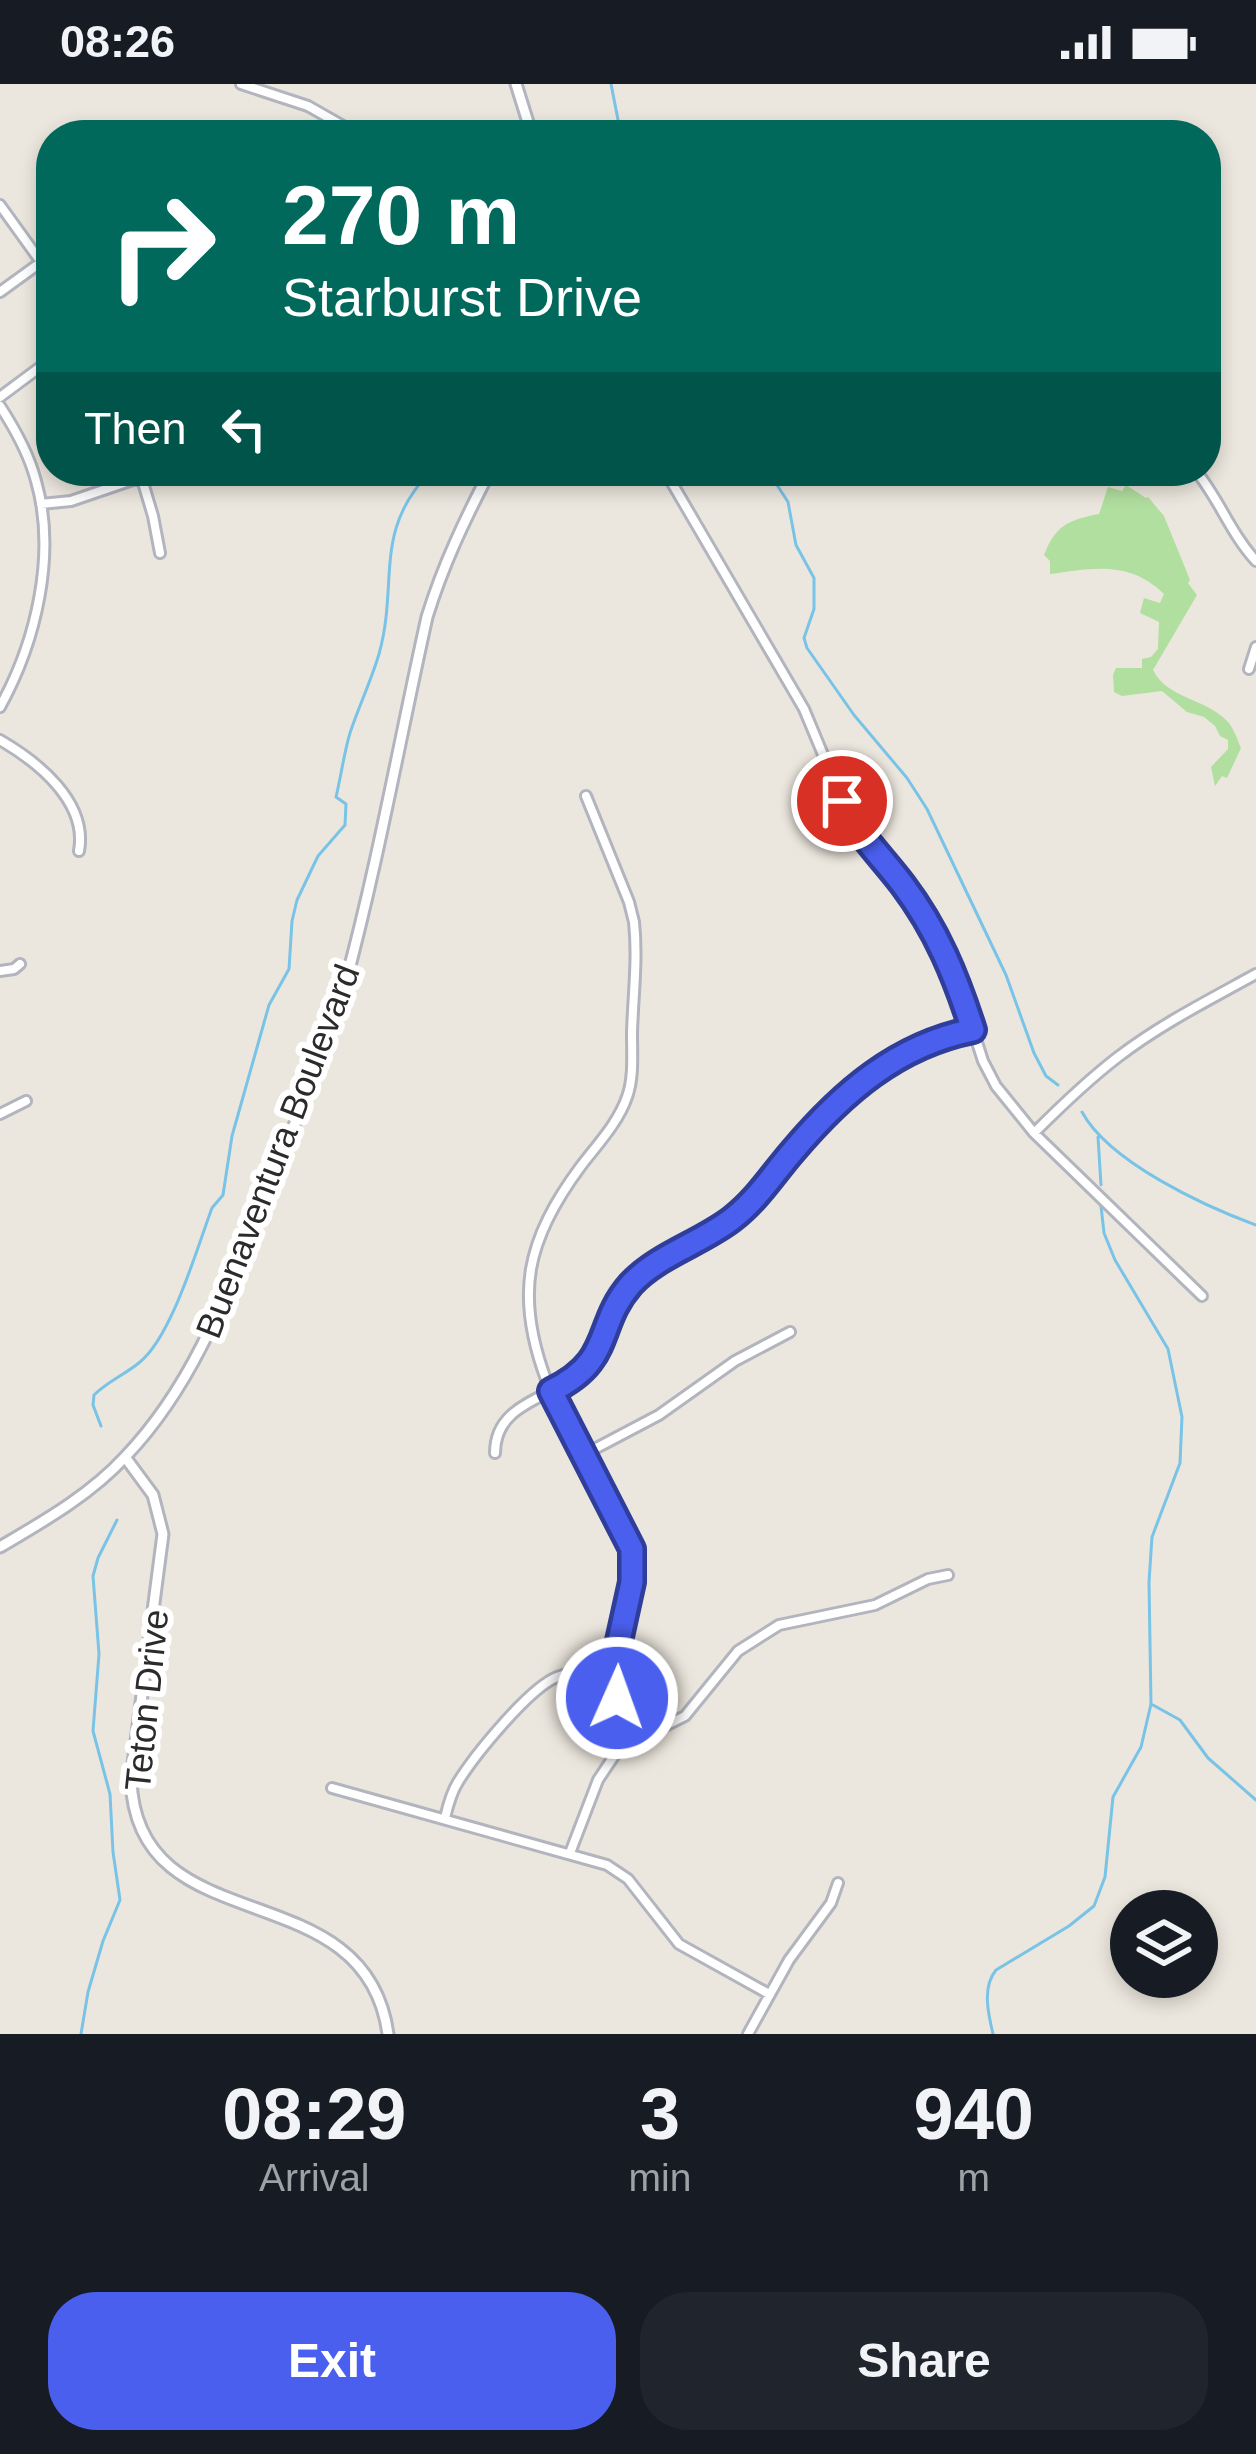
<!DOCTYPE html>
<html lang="en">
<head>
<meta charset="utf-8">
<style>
	:root { --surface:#171b24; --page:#20242c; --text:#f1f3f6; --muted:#9ea1a6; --accent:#4a5fee }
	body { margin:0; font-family:Arial,sans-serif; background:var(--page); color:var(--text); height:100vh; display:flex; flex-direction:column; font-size:45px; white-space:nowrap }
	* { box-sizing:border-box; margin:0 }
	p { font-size:39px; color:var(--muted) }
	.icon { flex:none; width:66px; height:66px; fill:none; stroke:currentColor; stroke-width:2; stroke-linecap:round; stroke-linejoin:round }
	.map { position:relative; height:1950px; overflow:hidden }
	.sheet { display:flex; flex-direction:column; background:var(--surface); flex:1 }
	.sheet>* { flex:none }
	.banner { position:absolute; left:36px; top:36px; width:1185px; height:366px; border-radius:48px; box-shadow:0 6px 18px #0003; background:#00695c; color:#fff; overflow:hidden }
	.fabs { position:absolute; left:1110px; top:1806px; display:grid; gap:24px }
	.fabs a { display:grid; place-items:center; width:108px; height:108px; border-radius:50%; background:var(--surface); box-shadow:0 6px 18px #0003; font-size:60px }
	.pin { position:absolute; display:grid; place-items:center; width:102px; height:102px; color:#fff; margin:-51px; border:6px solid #fff; border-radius:50%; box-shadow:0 3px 12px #0007 }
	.me { position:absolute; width:132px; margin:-66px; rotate:2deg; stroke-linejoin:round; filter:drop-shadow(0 0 9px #0008) }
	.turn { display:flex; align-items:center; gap:42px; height:252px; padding:0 48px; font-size:54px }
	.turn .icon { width:156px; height:156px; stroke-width:2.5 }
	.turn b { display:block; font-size:84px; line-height:102px }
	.then { display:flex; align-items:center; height:114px; padding:0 48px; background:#0003; gap:24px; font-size:45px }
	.eta { display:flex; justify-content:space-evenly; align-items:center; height:204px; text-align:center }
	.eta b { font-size:72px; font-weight:600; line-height:84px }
	.button { display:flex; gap:24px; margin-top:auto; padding:24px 48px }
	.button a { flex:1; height:138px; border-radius:48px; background:var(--accent); color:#fff; font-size:48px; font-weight:600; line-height:138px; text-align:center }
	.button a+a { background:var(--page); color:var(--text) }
	.status { display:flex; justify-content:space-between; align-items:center; height:84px; padding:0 60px; background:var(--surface); direction:ltr }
	.status svg { height:33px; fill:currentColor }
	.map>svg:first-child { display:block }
	.green { fill:#b1df9f }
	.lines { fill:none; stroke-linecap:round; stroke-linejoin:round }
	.stream { stroke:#79c3e7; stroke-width:3 }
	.street-casing { stroke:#b2b4be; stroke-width:14 }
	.secondary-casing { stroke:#b2b4be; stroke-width:15 }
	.street { stroke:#fff; stroke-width:8 }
	.secondary { stroke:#fff; stroke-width:9 }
	.route-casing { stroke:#303e9b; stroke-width:30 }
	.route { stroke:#4a5fee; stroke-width:21 }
	.labels { text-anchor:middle; stroke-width:12; stroke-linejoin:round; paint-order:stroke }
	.street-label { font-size:36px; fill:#2b2b2b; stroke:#fff }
</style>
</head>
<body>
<div class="status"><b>08:26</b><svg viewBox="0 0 49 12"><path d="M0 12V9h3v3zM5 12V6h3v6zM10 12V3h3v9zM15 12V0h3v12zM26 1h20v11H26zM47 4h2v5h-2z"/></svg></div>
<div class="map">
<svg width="1256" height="1950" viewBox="0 0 1256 1950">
	<rect width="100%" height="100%" fill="#ece7de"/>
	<path class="green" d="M1126 401 1146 414 1148 413 1164 432 1190 496 1188 499 1197 511 1153 586C1166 614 1207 615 1227 637 1234 644 1237 655 1241 664L1227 694 1222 692 1215 702 1211 683 1228 665V656L1220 652 1215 642 1204 633 1187 628 1162 607 1122 612 1114 608 1113 591 1116 584H1142V575L1151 573 1158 565 1159 538 1140 529 1144 514 1160 519 1164 510C1130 476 1092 484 1050 490V477L1044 471C1056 441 1068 436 1099 430L1108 403 1122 407Z"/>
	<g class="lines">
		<path class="stream" d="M611 0 621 51
			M768 387 788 418 796 461 814 494V525L804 554 807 564 854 631 907 694 927 725 1006 891 1034 969 1046 992 1058 1001
			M1082 1028C1109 1078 1204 1122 1256 1141
			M1098 1053 1101 1101
			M101 1342 93 1321 94 1311C108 1297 126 1290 140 1278 172 1252 197 1164 212 1124L223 1111 232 1052 269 921 289 885 292 837 297 816 318 772 345 741 346 720 336 713C341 692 344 669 350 649 359 622 371 597 379 570 399 499 372 447 431 387
			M1153 1621 1180 1636 1208 1674 1256 1716
			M81 1950 88 1908 103 1857 120 1816 113 1768 110 1710 93 1647 99 1570 93 1492 98 1474 117 1436
			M993 1950C988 1929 982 1903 996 1886L1069 1842 1094 1822 1105 1793 1113 1713 1141 1663 1151 1620 1149 1498 1152 1453 1180 1379 1182 1333 1168 1265 1115 1176 1104 1149 1101 1122"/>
		<g class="street-casing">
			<path id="street" d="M241 0 308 22 359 51
				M0 121 41 178
				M0 208 51 171
				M0 313 51 275
				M0 322C15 345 29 370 36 397 57 470 36 558 0 623
				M665 387 804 625 846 726 857 745 911 813 938 853 957 896 983 977 996 1002 1034 1049 1202 1212
				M1196 387C1219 415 1231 450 1256 477
				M141 392 153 432 160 469
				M41 420 71 417 159 387
				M1249 585 1256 563
				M0 656C38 678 88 718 79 767
				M586 712 629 818 634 838C638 875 633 912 632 949 632 970 634 994 627 1013 618 1039 597 1061 581 1082 526 1156 514 1211 547 1298L632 1464V1498L617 1563 614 1594 617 1614 636 1657
				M0 887 14 885 20 880
				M0 1030 26 1017
				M1034 1049C1061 1022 1088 996 1118 973 1161 940 1209 916 1256 890
				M495 1369C495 1318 552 1315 583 1287 608 1263 609 1225 632 1199 659 1170 702 1159 732 1135 757 1116 774 1090 794 1067 842 1010 898 960 973 946
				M585 1370 659 1331 735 1277 790 1248
				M332 1704 607 1781 628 1795 679 1860 769 1910
				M445 1734C448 1721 451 1709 458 1698 474 1672 529 1604 557 1593 574 1586 595 1588 614 1588
				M570 1769 598 1696 614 1672 627 1661 685 1632 738 1567 779 1541 875 1521 928 1495 948 1491
				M748 1950 789 1876 831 1819 838 1799"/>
		</g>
		<g class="secondary-casing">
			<path id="secondary" d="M516 0 532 51
				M125 1373 153 1411 163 1450 131 1695C136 1863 365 1784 388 1950
				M0 1463C44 1437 90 1411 125 1373 194 1301 227 1209 262 1119 291 1046 326 973 346 897 378 778 400 654 427 533 443 481 465 435 490 387"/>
		</g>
		<use href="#street" class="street"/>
		<use href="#secondary" class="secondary"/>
	</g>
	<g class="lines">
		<g class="route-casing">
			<path id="route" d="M617 1614 614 1594 615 1575 632 1498V1465L551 1307C615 1276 594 1242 631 1200 658 1171 701 1159 732 1135 757 1116 773 1090 793 1067 842 1009 897 961 973 946 956 893 937 846 903 801 882 773 857 750 842 717"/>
		</g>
		<use href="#route" class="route"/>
	</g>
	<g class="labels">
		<g class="street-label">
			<text transform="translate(277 1067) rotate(-69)" y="13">Buenaventura Boulevard</text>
			<text transform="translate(146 1616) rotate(-84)" y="13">Teton Drive</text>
		</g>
	</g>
</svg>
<div class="fabs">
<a><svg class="icon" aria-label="layers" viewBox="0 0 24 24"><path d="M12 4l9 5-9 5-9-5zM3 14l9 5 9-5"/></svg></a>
</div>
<div class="pin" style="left:842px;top:717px;background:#d93025"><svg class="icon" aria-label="arrive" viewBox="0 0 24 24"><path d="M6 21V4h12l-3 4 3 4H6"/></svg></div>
<svg class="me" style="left:617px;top:1614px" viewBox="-20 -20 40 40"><circle r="17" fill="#4a5fee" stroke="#fff" stroke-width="3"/><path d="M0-11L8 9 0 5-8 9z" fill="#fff"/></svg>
<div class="banner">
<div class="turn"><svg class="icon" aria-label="right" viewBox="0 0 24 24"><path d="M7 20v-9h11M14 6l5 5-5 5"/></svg><div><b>270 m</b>Starburst Drive</div></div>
<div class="then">Then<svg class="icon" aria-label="left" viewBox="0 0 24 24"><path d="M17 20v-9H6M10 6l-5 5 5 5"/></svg></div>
</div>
</div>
<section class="sheet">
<div class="eta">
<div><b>08:29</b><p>Arrival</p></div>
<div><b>3</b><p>min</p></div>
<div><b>940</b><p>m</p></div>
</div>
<div class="button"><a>Exit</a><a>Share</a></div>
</section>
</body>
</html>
